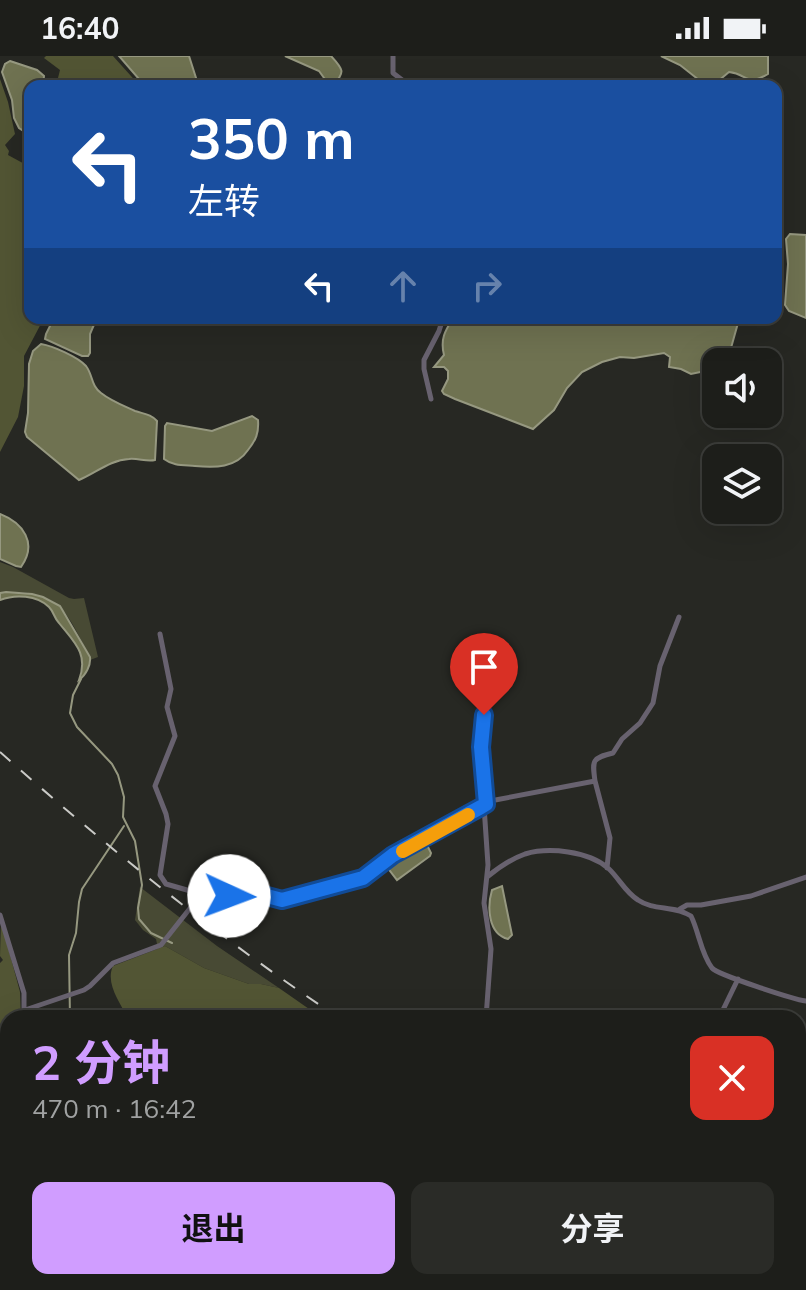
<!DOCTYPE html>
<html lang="zh">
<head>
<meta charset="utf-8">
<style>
	:root { --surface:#1d1e1a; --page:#2a2b27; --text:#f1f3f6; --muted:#a0a2a2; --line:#3b3c39; --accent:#d09dff }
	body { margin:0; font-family:Mulish,"Noto Sans SC",sans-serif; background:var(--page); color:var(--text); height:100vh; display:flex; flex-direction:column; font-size:30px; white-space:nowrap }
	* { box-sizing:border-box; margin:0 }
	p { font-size:26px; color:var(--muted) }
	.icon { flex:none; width:44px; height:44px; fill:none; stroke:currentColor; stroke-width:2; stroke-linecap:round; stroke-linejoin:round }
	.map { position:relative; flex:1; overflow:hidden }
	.drawer { position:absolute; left:0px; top:954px; width:806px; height:280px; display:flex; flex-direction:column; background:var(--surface); border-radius:24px 24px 0 0; box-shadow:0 8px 32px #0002,0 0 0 2px var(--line) }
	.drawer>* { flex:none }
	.guide { position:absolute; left:24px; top:24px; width:758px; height:244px; border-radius:16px; box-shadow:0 8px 32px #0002,0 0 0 2px var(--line); background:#1a4fa0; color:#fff; overflow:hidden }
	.controls { position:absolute; left:702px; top:292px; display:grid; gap:16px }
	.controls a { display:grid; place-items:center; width:80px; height:80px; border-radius:16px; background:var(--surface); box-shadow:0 8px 32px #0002,0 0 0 2px var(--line); font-size:40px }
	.pin { position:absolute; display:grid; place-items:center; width:68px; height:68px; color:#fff; margin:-82px -34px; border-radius:50% 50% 50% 0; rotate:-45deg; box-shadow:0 0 8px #0007 }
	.pin .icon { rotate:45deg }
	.me { position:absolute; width:88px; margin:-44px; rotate:92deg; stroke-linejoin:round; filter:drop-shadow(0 0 6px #0008) }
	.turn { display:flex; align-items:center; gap:28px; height:168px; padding:0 32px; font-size:36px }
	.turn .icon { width:104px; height:104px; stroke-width:2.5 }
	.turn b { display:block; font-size:56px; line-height:68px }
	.lanes { display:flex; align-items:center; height:76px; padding:0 32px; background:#0003; justify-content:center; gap:40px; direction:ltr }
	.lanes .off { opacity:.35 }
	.round { display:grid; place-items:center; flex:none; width:84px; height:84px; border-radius:16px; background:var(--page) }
	.overview { display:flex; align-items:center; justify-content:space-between; height:136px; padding:0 32px }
	h1 { font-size:48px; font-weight:700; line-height:60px; color:var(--accent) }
	.action { display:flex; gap:16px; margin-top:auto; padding:16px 32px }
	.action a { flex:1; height:92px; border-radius:16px; background:var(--accent); color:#111; font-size:32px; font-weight:700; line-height:92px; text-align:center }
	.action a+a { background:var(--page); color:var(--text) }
	.status { display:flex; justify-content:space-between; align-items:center; height:56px; padding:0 40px; background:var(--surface); direction:ltr }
	.status svg { height:22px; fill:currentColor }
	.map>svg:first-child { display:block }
	.green { fill:#484a34 }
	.forest { fill:#525534 }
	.water { fill:#6f7251; stroke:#969880; stroke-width:2 }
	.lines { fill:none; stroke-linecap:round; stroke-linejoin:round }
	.stream { stroke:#969880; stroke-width:2 }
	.street { stroke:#68626f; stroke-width:5 }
	.secondary { stroke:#8d8298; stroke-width:7 }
	.rail { stroke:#cacac7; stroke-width:2; stroke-dasharray:14 14; stroke-linecap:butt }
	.route-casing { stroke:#114b97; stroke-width:20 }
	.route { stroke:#1a73e8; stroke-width:14 }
	.slow { stroke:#f59e0b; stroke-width:14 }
</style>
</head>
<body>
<div class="status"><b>16:40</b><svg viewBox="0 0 49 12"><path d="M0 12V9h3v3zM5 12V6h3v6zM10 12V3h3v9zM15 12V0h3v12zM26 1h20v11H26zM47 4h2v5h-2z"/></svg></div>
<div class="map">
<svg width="806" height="1234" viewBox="0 0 806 1234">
	<rect width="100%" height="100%" fill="#272823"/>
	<path class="green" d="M0 506 13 511 69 542 74 543 84 542 98 601 90 604 88 597C80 583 72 564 61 552 48 537 19 534 0 537Z
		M140 831 217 890 279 932 261 928H249L204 912 165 890 158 893 156 883 143 874 135 864Z"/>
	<path class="forest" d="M46 0H113L140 30H56L60 14 44 2Z
		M0 23 8 46 15 78 5 89 9 95 8 99 30 111V262H44L24 300V330L18 361 0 396Z
		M1 865 20 936 21 962H8V1034L0 1041V907L3 904 0 900Z
		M165 890 204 912 249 928H261L279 932 322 962H128C120 947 105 927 113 910Z
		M0 1104 8 1107V1226H77L82 1234H0Z
		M539 1226H730L743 1234H542Z"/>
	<path class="water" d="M119 0H189L197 25 196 30H145Z
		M285 0H331C343 13 346 16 333 29L327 26 319 15Z
		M661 0H768V18C746 31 748 18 729 16L717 26 704 28 680 9Z
		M10 5 37 14 44 20 43 30H30V76H25L19 72 14 62 12 44 2 16 5 8Z
		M790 178 806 179V262L789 255 785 249 788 208 786 183Z
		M54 262H100L96 264 90 278V297L88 300H82L45 283 46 278Z
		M453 262H742L738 267 731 292 713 305 705 315 691 318 681 313 669 311 670 301 664 297 634 302 620 301 602 306 582 316 567 332 554 354 533 373 455 343 444 338 442 335 448 323V315L444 311H434L444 299C440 283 445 275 453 262Z
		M41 288C53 290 78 301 86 310 93 319 91 330 101 337 111 345 124 350 135 355 144 358 151 358 157 365L155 404C147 406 138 402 129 403 110 404 96 417 79 424L27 381 25 376 28 357 29 308 33 295Z
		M252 360 258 364C259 377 256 384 248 394 236 412 215 412 195 410 184 409 173 410 164 403L165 370 167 367 212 375Z
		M0 458C23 467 38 487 21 511L16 510 0 503Z
		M6 536 32 538 43 541 60 550 90 601C91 609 86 619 79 624 89 598 74 586 59 567 54 562 54 556 49 551 37 539 15 538 0 544V537Z
		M426 787 431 797 430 800 397 824 387 811 388 806 401 798Z
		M502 830 512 879 508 883C488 878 487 851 492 834Z"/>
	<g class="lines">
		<path class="stream" d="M81 623 73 639 70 657 77 671 112 708 118 719 124 741 123 761 135 785 142 829 138 852 139 863 151 877 172 887
			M70 962 69 899 76 877 79 846 82 833 124 770
			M236 1226 239 1234"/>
		<path class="street" d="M393 0V17L410 30
			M431 343 424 313V304L439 275 443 262
			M160 578 171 633 167 651 175 680 155 730 166 758 168 768 160 819 166 828 194 836 202 843
			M595 725 610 782 607 812
			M486 747C484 722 477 682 485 658 487 650 493 643 498 636
			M484 750 488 809 484 847 491 893 486 962
			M487 821C498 812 511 803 525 798 549 791 588 795 608 812 619 822 625 836 638 844 654 855 674 849 691 860 699 876 701 898 712 912 718 919 793 943 806 945
			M680 853 687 849H701L751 840 806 821
			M0 859 24 937V962
			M25 954 84 934 90 930 113 907 161 889 191 851 202 843 244 838 267 840 282 844 357 824 363 822 393 799 481 751 490 745 595 725C592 704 592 702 613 697L622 683 640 667 653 647 660 610 679 561
			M719 962 738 923
			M0 1044 8 1037
			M411 1234 419 1226"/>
		<path class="secondary" d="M0 1100 8 1103
			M167 1226 175 1234"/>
		<path class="rail" d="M0 696C107 791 220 883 339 962
			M748 1226 760 1234"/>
	</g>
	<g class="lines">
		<g class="route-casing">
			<path id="route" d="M229 840 244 838 267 840 282 844 363 822 393 799 481 751 486 748 481 691 484 659"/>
		</g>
		<use href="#route" class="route"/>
		<path class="slow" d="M403 795 468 759"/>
	</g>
</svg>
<div class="controls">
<a><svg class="icon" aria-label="sound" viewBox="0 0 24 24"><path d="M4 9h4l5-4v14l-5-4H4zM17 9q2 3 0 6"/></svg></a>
<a><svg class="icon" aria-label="layers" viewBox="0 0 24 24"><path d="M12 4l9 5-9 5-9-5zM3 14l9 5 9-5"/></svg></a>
</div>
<div class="pin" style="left:484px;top:659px;background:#d93025"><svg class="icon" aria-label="arrive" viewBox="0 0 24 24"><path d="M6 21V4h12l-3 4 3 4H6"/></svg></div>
<svg class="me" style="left:229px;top:840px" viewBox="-20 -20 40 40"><circle r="19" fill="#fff"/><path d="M0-13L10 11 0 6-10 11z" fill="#1a73e8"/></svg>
<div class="guide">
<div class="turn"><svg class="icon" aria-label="left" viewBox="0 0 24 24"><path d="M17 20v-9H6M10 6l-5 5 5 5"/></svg><div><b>350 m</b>左转</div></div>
<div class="lanes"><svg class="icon" aria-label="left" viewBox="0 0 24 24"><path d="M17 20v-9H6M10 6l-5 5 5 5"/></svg><svg class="icon off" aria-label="ahead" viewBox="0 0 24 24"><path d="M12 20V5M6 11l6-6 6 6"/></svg><svg class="icon off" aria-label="right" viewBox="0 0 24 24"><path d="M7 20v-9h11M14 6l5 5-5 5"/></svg></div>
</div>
<section class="drawer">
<div class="overview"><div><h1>2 分钟</h1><p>470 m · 16:42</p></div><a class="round" style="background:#d93025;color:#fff"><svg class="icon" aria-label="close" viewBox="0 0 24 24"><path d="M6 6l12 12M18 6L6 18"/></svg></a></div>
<div class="action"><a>退出</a><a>分享</a></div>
</section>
</div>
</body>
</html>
